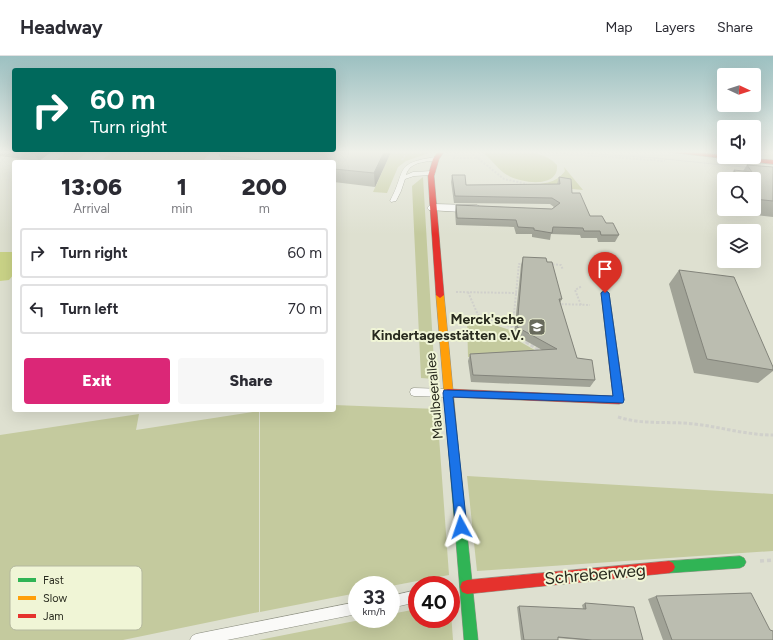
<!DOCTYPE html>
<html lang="en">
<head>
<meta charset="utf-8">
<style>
	:root { --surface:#fff; --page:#f7f7f7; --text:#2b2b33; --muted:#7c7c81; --line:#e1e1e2; --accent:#db2777 }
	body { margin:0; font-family:Figtree,sans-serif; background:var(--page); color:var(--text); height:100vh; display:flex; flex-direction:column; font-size:15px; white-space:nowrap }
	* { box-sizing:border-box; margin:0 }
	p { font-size:13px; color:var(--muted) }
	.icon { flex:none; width:22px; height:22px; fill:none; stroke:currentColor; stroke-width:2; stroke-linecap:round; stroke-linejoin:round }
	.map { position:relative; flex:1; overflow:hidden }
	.details { position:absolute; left:12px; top:104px; width:324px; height:252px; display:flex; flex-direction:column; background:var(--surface); border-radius:4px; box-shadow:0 4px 16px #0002 }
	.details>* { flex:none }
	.banner { position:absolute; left:12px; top:12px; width:324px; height:84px; border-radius:4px; box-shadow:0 4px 16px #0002; background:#00695c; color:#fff; overflow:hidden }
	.needle { width:26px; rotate:94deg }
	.tools { position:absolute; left:717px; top:12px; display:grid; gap:8px }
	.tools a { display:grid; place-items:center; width:44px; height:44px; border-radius:4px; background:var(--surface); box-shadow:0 4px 16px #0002; font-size:20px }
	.speed { position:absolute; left:348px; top:520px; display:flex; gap:8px; font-size:20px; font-weight:700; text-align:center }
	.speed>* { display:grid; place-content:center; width:52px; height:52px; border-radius:50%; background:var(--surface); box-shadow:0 4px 16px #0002; line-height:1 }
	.speed small { font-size:10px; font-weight:400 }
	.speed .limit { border:6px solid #d22; background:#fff; color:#111 }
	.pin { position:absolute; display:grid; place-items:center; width:34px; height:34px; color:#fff; margin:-41px -17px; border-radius:50% 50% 50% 0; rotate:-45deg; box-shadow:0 0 4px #0007 }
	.pin .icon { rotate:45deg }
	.me { position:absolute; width:44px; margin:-22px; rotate:355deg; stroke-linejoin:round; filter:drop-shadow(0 0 3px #0008) }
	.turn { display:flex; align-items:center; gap:14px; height:84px; padding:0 12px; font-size:18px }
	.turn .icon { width:52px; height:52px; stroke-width:2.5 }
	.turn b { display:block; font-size:28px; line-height:34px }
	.eta { display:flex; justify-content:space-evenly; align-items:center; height:68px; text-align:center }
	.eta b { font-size:24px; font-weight:800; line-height:28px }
	.button { display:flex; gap:8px; margin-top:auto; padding:8px 12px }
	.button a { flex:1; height:46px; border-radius:4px; background:var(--accent); color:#fff; font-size:16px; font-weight:800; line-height:46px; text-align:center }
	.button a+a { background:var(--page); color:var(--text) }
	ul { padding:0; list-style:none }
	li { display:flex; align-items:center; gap:12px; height:50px; margin:0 8px 6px; padding:0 4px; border:2px solid var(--line); border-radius:4px }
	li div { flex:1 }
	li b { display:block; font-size:15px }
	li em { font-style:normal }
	header { display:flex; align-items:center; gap:24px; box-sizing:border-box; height:56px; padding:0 20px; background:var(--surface); border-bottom:1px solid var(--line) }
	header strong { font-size:19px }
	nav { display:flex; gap:22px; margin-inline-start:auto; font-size:14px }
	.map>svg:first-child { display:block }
	.green { fill:#c4ca9e }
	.water { fill:#cad387 }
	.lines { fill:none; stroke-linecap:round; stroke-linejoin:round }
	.lane-casing { stroke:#929487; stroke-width:1 }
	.street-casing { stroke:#929487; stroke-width:1 }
	.fast-casing { stroke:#929487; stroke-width:1 }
	.slow-casing { stroke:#929487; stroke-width:1 }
	.jam-casing { stroke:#929487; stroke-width:1 }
	.path-far2 { stroke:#d0d0cb; stroke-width:2; stroke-dasharray:2 1.5; stroke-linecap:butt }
	.path-far1 { stroke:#d0d0cb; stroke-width:3; stroke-dasharray:3.5 2; stroke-linecap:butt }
	.path { stroke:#d0d0cb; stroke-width:3.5; stroke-dasharray:4 3; stroke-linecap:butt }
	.lane { fill:#fafaf8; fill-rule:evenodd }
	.street { fill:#fafaf8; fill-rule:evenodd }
	.fast { fill:#30b455; fill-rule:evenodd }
	.slow { fill:#ff9f0a; fill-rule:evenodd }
	.jam { fill:#e5322d; fill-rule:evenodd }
	.tram { stroke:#ccccc8; stroke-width:1 }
	.wall { fill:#a1a397 }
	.shaded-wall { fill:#83847b }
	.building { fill:#bbbdb0; stroke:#83847b }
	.route { fill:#1a73e8; stroke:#114b97 }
	.labels { text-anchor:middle; stroke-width:4; stroke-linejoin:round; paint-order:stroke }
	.poi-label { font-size:14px; font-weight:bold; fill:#282a1e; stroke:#f0f5d6; text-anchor:end }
	.street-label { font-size:14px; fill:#282a1e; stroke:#f0f5d6 }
	.near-street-label { font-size:17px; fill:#282a1e; stroke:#f0f5d6 }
	.key { fill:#f0f5d6; stroke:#b4b89f; stroke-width:1 }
	.key-label { font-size:11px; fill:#282a1e }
</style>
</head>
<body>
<header>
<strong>Headway</strong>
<nav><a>Map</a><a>Layers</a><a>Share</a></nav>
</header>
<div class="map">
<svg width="773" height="584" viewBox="0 0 773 584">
	<rect width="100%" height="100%" fill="#dee0d0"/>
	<path class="green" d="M66 96H88L75 106 55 105Z
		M112 96H211L202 106H126L103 103Z
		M391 96H432L406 105 398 111 387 137 373 136Z
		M481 96C504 96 540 90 557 109 559 134 518 127 504 117 496 111 490 101 481 96Z
		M564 111 583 134 527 129C541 128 556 128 565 115Z
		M423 121 435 323 421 322 412 130Z
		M467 260 510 274V280L540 297 468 301Z
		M334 349 437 353 449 519 391 530 357 529V537L260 556V354H334Z
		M259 355V556L123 584H0V379L139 358 136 374Z
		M467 420 773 438V495L477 515Z
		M417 553V563H451V557L453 584H259L365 563H391V558Z"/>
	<path class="water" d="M0 196H14V218L9 224 0 225Z"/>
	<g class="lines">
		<g class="lane-casing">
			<path id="lane" d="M436 101 439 103 438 104C426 106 410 105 406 119L413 116 432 115 435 117 432 119 414 120 405 123 401 135 396 145 391 146 390 145C407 114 393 107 436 101Z
				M414 332 446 333 449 334 450 337 449 340 446 341 414 340 411 339 410 336 411 333Z
				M417 534V546L391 552V540Z
				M357 546V558L227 584H190L192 580 196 578Z"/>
		</g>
		<g class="street-casing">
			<path id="street" d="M433 148 477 149 483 153 477 157 429 154 427 152 429 150Z"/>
		</g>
		<g class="fast-casing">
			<path id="fast" d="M454 394 458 395 459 399 478 584H464L449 399 450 395Z
				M740 500 744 502 746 506 744 510 740 512 669 517 665 515 663 511 665 507 669 505Z"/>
		</g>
		<g class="slow-casing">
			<path id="slow" d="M605 234 609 237 619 307 617 310H611L609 307 601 237Z
				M440 236 444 239 459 399 458 403 454 404 450 403 449 399 436 239Z"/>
		</g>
		<g class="jam-casing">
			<path id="jam" d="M438 96H444L439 103 434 120 444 239 440 242 436 239 428 120 433 103Z
				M669 96H693L724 99V101L773 104V108Z
				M614 303 617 304 619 307 624 344 622 347 619 348 448 341 445 340 443 337 445 334 448 333 613 340 609 307 611 304Z
				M669 505 673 507 675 511 673 515 669 517 467 538 462 536 460 531 462 526 467 524Z"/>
		</g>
		<path class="path-far2" d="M470 96 504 123 527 128
			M542 96 665 105
			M454 101 458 96
			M453 102H480
			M402 104 407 96
			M50 106 63 96
			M90 106 100 96
			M524 208H519L512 278 528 287
			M549 208 561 209 563 214
			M456 236 517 237
			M468 236 478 259 512 271
			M558 248 590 249
			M581 249 575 234 582 230"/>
		<path class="path-far1" d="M526 286 542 296
			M618 361C643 369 668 365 694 368 721 371 746 379 773 379"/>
		<path class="path" d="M760 505 773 504"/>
		<use href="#lane" class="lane"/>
		<use href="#street" class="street"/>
		<use href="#fast" class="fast"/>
		<use href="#slow" class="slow"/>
		<use href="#jam" class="jam"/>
		<path class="tram" d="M569 96 655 102 773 114"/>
	</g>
	<path class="wall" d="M0 96H51L39 105 0 100Z
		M391 96 375 131 334 126V106H222L219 99Z
		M747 109 773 111V161L740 157 738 153H754V123H728L734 114 743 115Z
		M452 119 466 129 557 128 559 121 590 160 606 167 619 179 615 186H598L597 182H581L580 179 551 178 550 184 532 181V178H516L514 171 456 169 455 156 456 149 552 153 554 151 550 148 454 147 451 126Z
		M523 201 562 243 560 247 577 302 595 324 590 331 471 326 468 305 470 298 542 294 514 278 521 209Z
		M679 214 773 311V315L758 327 694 317 669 228Z
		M656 540 770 574 773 584H663L648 543Z
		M585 547 643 584H581L558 582V584H521L517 551 519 550 583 553 582 549Z"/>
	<path class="shaded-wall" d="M36 96H51L39 105 34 98Z
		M384 96H391L375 131 374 117Z"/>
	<path class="building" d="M24 96H36L34 98Z
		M222 96H384L374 117 334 113V106H277L219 99Z
		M747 109 773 111V145L754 143V123H739L734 114 752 116Z
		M452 119H465L466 129 560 128 559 121 571 123 572 137H580L590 160H602L606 167H613L619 179H601L600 175H584L583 172 553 171 552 177 534 174V172L518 171 516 164 457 162 456 149 552 153 560 147 552 142 455 140Z
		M523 201 546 202 547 206H552L562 243H559L577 302 592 304 595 324 473 319 470 298 557 293 517 271Z
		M679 214 734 221 773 311V314L707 303Z
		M751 537 770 574 773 575V584H672L656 540Z
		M585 547 634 551 643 584H592L558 581V584H524L519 550 586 553Z"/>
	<linearGradient id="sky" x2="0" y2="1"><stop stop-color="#9cc0c1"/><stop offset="0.54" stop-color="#f0f1ea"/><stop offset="1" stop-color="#f0f1ea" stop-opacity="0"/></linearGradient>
	<rect width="773" height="178" fill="url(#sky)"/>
	<path class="route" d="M605 234 609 237 624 344 623 347 453 341 467 471 465 475 461 477 456 475 443 337 444 334 613 340 601 237Z"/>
	<defs>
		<g id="school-square" transform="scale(0.9)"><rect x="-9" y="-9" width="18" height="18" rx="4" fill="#686a5c" stroke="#f0f5d6"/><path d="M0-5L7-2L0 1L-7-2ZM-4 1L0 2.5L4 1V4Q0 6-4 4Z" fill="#fff"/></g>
	</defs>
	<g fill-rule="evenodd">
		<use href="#school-square" x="537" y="271"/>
	</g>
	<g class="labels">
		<g class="poi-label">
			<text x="524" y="268">Merck'sche<tspan x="524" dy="16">Kindertagesstätten e.V.</tspan></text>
		</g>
		<g class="street-label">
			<text transform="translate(434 340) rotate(-95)" y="5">Maulbeerallee</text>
		</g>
		<g class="near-street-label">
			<text transform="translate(595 518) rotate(-5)" y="6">Schreberweg</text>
		</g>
	</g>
	<rect x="10" y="510" width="132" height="64" rx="6" class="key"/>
	<rect x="18" y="522" width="18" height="4" fill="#30b455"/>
	<rect x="18" y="540" width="18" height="4" fill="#ff9f0a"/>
	<rect x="18" y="558" width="18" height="4" fill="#e5322d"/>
	<g class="key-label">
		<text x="43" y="528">Fast</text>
		<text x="43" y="546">Slow</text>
		<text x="43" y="564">Jam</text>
	</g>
</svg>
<div class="tools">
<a><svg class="needle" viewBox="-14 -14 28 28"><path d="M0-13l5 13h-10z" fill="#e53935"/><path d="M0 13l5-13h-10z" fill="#7c7c81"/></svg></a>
<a><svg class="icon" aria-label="sound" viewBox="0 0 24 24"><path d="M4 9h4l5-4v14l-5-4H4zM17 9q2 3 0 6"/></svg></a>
<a><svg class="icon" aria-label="search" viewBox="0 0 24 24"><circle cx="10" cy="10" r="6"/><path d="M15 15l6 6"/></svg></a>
<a><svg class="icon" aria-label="layers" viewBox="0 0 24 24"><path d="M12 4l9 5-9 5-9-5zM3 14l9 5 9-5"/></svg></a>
</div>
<div class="speed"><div>33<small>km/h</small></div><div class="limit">40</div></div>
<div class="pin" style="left:605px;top:237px;background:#d93025"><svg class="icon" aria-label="arrive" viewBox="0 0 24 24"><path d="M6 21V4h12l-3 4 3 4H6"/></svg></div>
<svg class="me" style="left:461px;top:471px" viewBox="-20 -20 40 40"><path d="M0-17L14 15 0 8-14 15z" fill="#1a73e8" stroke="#fff" stroke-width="4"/></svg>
<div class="banner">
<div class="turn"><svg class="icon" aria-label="right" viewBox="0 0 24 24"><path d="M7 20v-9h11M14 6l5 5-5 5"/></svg><div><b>60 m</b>Turn right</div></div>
</div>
<section class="details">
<div class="eta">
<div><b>13:06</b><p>Arrival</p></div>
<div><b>1</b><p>min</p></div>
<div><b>200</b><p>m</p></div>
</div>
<ul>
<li><svg class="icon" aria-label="right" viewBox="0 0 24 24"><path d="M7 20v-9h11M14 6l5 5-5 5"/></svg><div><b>Turn right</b></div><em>60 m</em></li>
<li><svg class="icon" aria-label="left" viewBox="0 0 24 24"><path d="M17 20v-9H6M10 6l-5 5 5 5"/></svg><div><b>Turn left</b></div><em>70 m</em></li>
</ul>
<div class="button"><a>Exit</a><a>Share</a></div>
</section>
</div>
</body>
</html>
